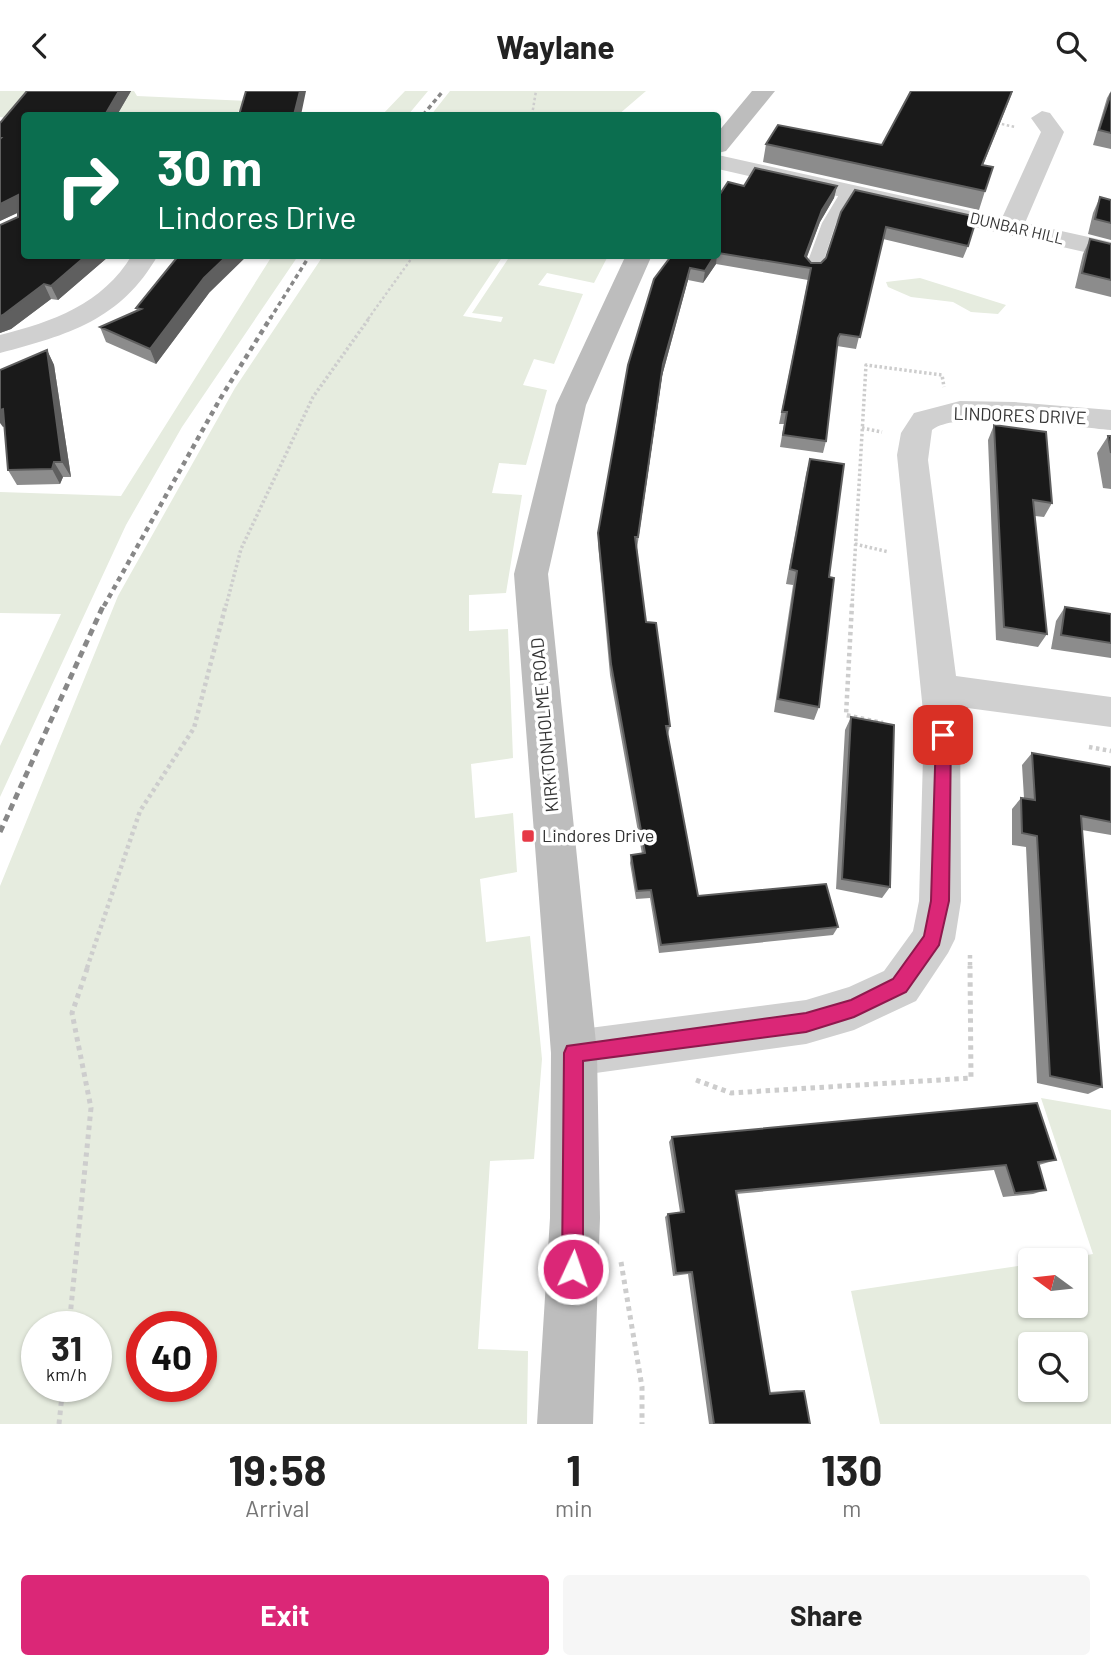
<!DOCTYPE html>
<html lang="en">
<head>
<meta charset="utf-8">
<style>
	:root { --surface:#fff; --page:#f6f6f6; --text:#222; --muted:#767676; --accent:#db2777 }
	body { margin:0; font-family:Barlow,sans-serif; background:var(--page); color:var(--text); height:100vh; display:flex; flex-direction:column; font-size:26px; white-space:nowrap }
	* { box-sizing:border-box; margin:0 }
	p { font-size:23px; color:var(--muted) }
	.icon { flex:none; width:38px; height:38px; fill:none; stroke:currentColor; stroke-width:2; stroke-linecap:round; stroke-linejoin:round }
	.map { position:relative; height:1333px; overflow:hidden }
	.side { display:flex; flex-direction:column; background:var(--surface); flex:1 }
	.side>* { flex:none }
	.hud { position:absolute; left:21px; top:21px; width:700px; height:147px; border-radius:7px; box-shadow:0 2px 5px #0004; background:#0b6e4f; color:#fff; overflow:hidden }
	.needle { width:46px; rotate:285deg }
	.controls { position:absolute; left:1018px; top:1157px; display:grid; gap:14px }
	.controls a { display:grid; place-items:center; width:70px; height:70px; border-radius:7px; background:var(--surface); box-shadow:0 2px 5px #0004; font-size:35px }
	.speed { position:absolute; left:21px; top:1220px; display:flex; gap:14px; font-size:35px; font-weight:700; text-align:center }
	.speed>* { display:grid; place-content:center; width:91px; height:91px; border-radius:50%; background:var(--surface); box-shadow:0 2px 5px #0004; line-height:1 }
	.speed small { font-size:18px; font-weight:400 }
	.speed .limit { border:10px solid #d22; background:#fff; color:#111 }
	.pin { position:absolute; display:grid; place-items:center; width:60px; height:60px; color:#fff; margin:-30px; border-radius:14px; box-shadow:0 4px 10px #0006 }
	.me { position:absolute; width:77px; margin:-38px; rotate:3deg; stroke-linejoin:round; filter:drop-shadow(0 0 5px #0008) }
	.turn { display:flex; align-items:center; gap:24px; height:147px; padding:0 21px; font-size:32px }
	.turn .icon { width:91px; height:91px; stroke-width:2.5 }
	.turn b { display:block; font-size:49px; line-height:60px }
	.eta { display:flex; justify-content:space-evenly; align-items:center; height:119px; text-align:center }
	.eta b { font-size:42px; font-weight:700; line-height:49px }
	.cta { display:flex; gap:14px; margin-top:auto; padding:14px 21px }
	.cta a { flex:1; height:80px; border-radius:7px; background:var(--accent); color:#fff; font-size:28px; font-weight:700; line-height:80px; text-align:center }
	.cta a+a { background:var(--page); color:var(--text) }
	header { display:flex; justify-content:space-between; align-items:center; height:91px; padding:0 21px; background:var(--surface); font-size:32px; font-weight:700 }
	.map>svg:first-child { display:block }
	.green { fill:#e6ecdf; fill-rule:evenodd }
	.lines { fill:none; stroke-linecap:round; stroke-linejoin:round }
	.path-far3 { stroke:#cdcdcd; stroke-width:2.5; stroke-dasharray:2.5 2.5; stroke-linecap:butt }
	.path-far2 { stroke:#cdcdcd; stroke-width:3.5; stroke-dasharray:2.5 2.5; stroke-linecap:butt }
	.path-far1 { stroke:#cdcdcd; stroke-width:4.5; stroke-dasharray:3.5 3.5; stroke-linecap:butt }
	.path { stroke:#cdcdcd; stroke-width:5; stroke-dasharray:4.5 4.5; stroke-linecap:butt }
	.lane { fill:#d0d0d0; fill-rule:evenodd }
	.street { fill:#d0d0d0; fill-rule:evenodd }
	.secondary { fill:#bdbdbd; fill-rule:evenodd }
	.rail-far2 { stroke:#888; stroke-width:3.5; stroke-dasharray:4.5 3.5; stroke-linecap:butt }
	.rail-far1 { stroke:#888; stroke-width:4.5; stroke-dasharray:5 4.5; stroke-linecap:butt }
	.rail { stroke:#888; stroke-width:5; stroke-dasharray:7 5; stroke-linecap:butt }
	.wall { fill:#8c8c8c }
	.shaded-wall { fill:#5f5f5f }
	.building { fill:#1a1a1a; stroke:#5f5f5f; stroke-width:2 }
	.route { fill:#db2777; stroke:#8e194d; stroke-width:2 }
	.poi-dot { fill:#e63946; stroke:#fff; stroke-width:2.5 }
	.labels { text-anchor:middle; stroke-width:7; stroke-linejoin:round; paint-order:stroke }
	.far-street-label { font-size:16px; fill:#333; stroke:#fff }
	.street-label { font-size:18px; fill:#333; stroke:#fff }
	.poi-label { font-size:18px; fill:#333; stroke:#fff; text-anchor:start }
</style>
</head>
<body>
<header><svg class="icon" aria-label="back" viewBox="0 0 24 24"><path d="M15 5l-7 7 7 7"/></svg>Waylane<svg class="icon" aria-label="search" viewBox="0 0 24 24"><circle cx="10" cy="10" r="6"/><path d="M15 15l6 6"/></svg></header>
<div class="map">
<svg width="1111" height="1333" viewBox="0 0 1111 1333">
	<rect width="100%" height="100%" fill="#fff"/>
	<path class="green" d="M0 0H134L137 5 248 10 235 24H24L21 29 0 26Z
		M405 0H428L408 24H382Z
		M450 0H646L618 24H431Z
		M272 165H298L182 336 126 434 0 706V655L61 523 0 522V401L121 405Z
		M323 165H503L463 225 501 231 503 226 472 222 510 165H608L594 192 547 182 538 194 583 203 554 273 534 268 523 294 547 299 526 374 499 372 492 402 522 404 506 502 469 504V540L508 538 513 667 471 673 475 727 513 722 517 781 480 788 486 851 530 845 542 968 534 1068 490 1070 478 1258 528 1260 527 1333H0V795L118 505 235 297ZM37 1236H96V1295H37ZM142 1236H201V1295H142Z
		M920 187 1006 214 998 223 971 221 953 211 911 206 888 196 886 191Z
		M1041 1007 1111 1019V1333H880L851 1200 1031 1173V1214H1076V1169H1057L1093 1163ZM1031 1253H1076V1298H1031Z"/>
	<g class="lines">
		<path class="path-far3" d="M532 24 536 0
			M997 32 1015 36
			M368 228 414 164"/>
		<path class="path-far2" d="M862 337 882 341
			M855 453 889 461
			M226 515 241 458 313 306 370 226
			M852 515 866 274 942 284 944 296"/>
		<path class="path-far1" d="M852 513 846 624 883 632
			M1089 656 1111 660
			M970 864V877
			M87 877 140 720 194 637 226 513"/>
		<path class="path" d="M696 989 731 1002 971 987 970 875
			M621 1171 642 1296V1333
			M69 1236 91 1017 72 922 88 875
			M59 1333 63 1295"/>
		<path class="lane" d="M848 96 855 100 836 132 821 178 818 181H808L805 178 822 132 843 97Z"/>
		<path class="street" d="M1042 20 1050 22 1064 41 1025 132 1111 151V167L718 78V64L1002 127 1041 41 1031 27Z
			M132 164H158C121 229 68 244 0 262V244C52 231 103 213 132 164Z
			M960 310 1014 311 1111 319V339C1077 336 956 318 932 339L928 369 956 585 1111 606V636L960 616 961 810 955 848 948 862 916 910 854 939 806 953 574 985 558 978 551 962 558 946 574 939 806 909 849 896 884 880 913 840 919 810 924 630 897 364 901 342 914 322Z"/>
		<path class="secondary" d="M752 0H775L726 60 718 62V41Z
			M626 164H652L586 314 548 483 597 962 600 1127 593 1333H537L550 1127 551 962 514 483 556 314Z"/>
		<path class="rail-far2" d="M423 24 443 0
			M270 228 310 164"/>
		<path class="rail-far1" d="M104 515 220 308 271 226"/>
		<path class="rail" d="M0 741 104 513"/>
	</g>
	<path class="wall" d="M27 0H131L117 24H24V164H107L108 166 58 209 51 208 11 238 0 242V134L18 126V121L0 130V32Z
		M1013 0 983 74 985 100 979 119 763 71 766 53 882 54Z
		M1111 0V58L1093 54 1107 7Z
		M744 95H837L834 107 820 131 806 167 811 172H821L826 167 841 121 968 155 963 167 883 148 856 258 837 255 826 350 823 362 780 356 784 333H779L808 189 716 173 703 192 688 189 662 285 637 457 646 531 670 635 668 644 698 805 838 836 833 844 659 862 650 807 636 808 630 772 631 764 642 763 610 584 598 453V442L672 164H718V106Z
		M1100 106 1111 109V149L1088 143 1093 122Z
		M1090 148 1111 153V206L1075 197 1083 163Z
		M209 202 156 273 106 251 100 236 137 220 136 217Z
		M47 259 54 274 71 386H63L60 393 17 394 8 379 4 335 3 336Z
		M994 334 1052 412 1044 426 1035 425 1047 543 1038 556 996 549 988 349Z
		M1108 345H1111V398L1103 397 1097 362Z
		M810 368 829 486 819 616 814 629 774 621 793 494 786 493 806 383Z
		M1065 516 1111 523V567L1051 558 1056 530Z
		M851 626 890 796 882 807 836 798 845 639Z
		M1032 662 1111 676V744L1082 739 1102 996 1088 1003 1037 992 1026 756 1012 754V718L1021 707H1024L1022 674Z
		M672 1046 1056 1069 1039 1074 1046 1099 1033 1103 1003 1106 994 1079 736 1103 770 1301 797 1299 804 1300 810 1333H709L688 1183 673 1185 665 1126 668 1123 680 1121 669 1051Z"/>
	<path class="shaded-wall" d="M119 0H131L117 24H105Z
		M300 0H306L301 24H294Z
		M837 95 834 107 820 131 803 177 805 165 822 119Z
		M18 104 24 119 0 130V113Z
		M87 164H107L108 166 58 209 51 195Z
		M228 164H248L209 202 156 273 150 258 204 187Z
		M715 164H717L716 173 703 192 705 180Z
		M690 177 688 189 662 285 637 457 663 273Z
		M44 193 51 208 11 238 0 242V225Z
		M47 259 54 274 71 386 62 371Z
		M3 318 11 333 3 336 0 332V319Z
		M54 371 63 386 60 393 52 378Z"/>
	<path class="building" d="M27 0H119L105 24H24V164H87L51 195 44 193 3 224 0 225V134L18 126V104L0 113V48L1 47H0V32Z
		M246 0H300L294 24H239Z
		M911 0H1012L982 74 993 76 985 100 766 53 778 34 882 54Z
		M1111 2V42L1099 39Z
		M755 77 837 95 822 119 805 165 811 172H821L826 167 841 121 855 99 977 126 968 155 886 136 860 246 840 243 838 247 826 350 783 344 787 321H782L811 177 718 162V106L728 91 744 95Z
		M1100 106 1111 109V132L1095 128Z
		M1090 148 1111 153V189L1082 182Z
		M179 164H228L204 187 150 258 100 236 141 218 136 217Z
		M672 164H715L705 180 690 177 663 273 638 446H635L646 531 656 532 670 635H666L698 805 826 793 838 836 661 854 651 799 637 800 631 764 645 762 611 573 598 442 628 274 654 188Z
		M47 259 62 371H54L52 378 8 379 3 318 0 319V279Z
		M994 334 1046 341 1052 412 1033 409 1047 543 1004 536Z
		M1108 345H1111V362Z
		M810 368 844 373 829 486 834 487 819 616 778 608 797 480 790 478Z
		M1065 516 1111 523V552L1061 544Z
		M851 626 894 634 890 796 842 788Z
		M1032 662 1111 676V731L1081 725 1102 996 1050 985 1037 745 1022 742 1021 707 1035 709Z
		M1037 1012 1056 1069 1038 1071 1046 1099 1015 1102 1006 1074 736 1100 770 1303 804 1300 810 1333H714L692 1181 676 1182 668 1123 684 1121 672 1046Z"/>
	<path class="route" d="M943 637 951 644 949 810 939 854 906 901 854 926 806 941 583 970V1178L580 1186 573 1189 565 1186 562 1178 564 962 567 955 806 922 851 909 893 888 924 845 931 810 936 644Z"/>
	<rect class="poi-dot" x="521" y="738" width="14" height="14" rx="3.5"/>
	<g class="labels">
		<g class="far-street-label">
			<text transform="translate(1017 137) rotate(13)" y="6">DUNBAR HILL</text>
		</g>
		<g class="street-label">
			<text transform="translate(1020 325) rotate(2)" y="6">LINDORES DRIVE</text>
			<text transform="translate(545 634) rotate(-95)" y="6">KIRKTONHOLME ROAD</text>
		</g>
		<g class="poi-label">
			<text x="542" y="751">Lindores Drive</text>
		</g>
	</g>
</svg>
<div class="controls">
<a><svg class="needle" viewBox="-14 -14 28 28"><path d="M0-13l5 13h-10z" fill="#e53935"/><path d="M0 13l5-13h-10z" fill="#767676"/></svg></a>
<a><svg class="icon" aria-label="search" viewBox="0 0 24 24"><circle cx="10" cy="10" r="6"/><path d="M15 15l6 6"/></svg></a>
</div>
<div class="speed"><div>31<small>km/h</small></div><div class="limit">40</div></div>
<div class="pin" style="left:943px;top:644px;background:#d93025"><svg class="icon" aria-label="arrive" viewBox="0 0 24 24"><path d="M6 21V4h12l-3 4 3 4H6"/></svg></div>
<svg class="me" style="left:573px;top:1178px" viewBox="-20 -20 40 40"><circle r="17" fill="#db2777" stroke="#fff" stroke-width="3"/><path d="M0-11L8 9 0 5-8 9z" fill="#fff"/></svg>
<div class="hud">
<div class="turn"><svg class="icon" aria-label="right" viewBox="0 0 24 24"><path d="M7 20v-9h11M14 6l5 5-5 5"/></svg><div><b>30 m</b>Lindores Drive</div></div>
</div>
</div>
<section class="side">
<div class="eta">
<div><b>19:58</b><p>Arrival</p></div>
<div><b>1</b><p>min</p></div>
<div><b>130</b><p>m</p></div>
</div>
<div class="cta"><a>Exit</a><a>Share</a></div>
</section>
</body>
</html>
